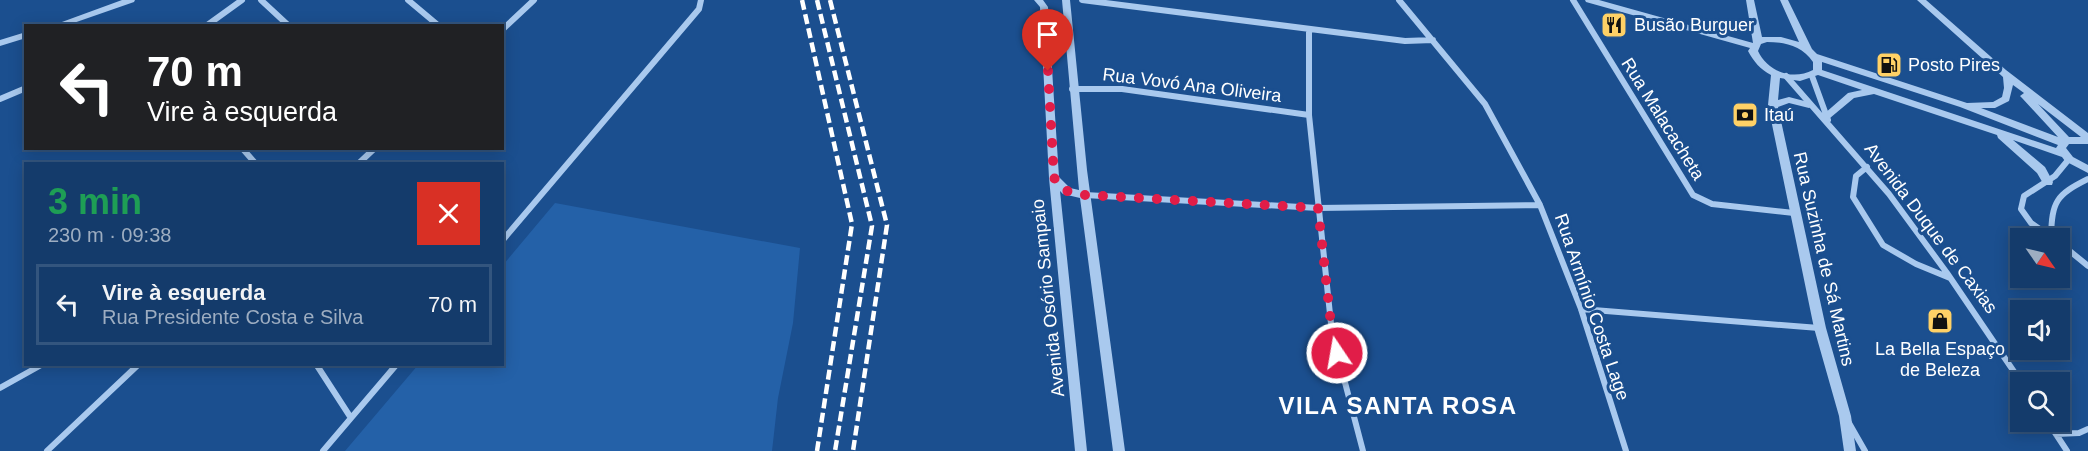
<!DOCTYPE html>
<html lang="pt">
<head>
<meta charset="utf-8">
<style>
	:root { --surface:#143b6b; --page:#1d4271; --text:#f1f3f6; --muted:#9dadc1; --line:#33557e }
	body { margin:0; font-family:Arial,sans-serif; background:var(--page); color:var(--text); height:100vh; display:flex; flex-direction:column; font-size:22px; white-space:nowrap }
	* { box-sizing:border-box; margin:0 }
	p { font-size:20px; color:var(--muted) }
	.icon { flex:none; width:33px; height:33px; fill:none; stroke:currentColor; stroke-width:2; stroke-linecap:round; stroke-linejoin:round }
	.map { position:relative; flex:1; overflow:hidden }
	.details { position:absolute; left:24px; top:162px; width:480px; height:204px; display:flex; flex-direction:column; background:var(--surface); border-radius:0px; box-shadow:0 3px 15px #0003,0 0 0 2px var(--line) }
	.details>* { flex:none }
	.hud { position:absolute; left:24px; top:24px; width:480px; height:126px; border-radius:0px; box-shadow:0 3px 15px #0003,0 0 0 2px var(--line); background:#202124; color:#fff; overflow:hidden }
	.needle { width:39px; rotate:124deg }
	.controls { position:absolute; left:2010px; top:228px; display:grid; gap:12px }
	.controls a { display:grid; place-items:center; width:60px; height:60px; border-radius:0px; background:var(--surface); box-shadow:0 3px 15px #0003,0 0 0 2px var(--line); font-size:30px }
	.pin { position:absolute; display:grid; place-items:center; width:51px; height:51px; color:#fff; margin:-62px -26px; border-radius:50% 50% 50% 0; rotate:-45deg; box-shadow:0 0 6px #0007 }
	.pin .icon { rotate:45deg }
	.me { position:absolute; width:66px; margin:-33px; rotate:348deg; stroke-linejoin:round; filter:drop-shadow(0 0 4px #0008) }
	.turn { display:flex; align-items:center; gap:21px; height:126px; padding:0 24px; font-size:27px }
	.turn .icon { width:78px; height:78px; stroke-width:2.5 }
	.turn b { display:block; font-size:42px; line-height:51px }
	.round { display:grid; place-items:center; flex:none; width:63px; height:63px; border-radius:0px; background:var(--page) }
	.head { display:flex; align-items:center; justify-content:space-between; height:102px; padding:0 24px }
	h1 { font-size:36px; font-weight:700; line-height:45px; color:#1e9e55 }
	ul { padding:0; list-style:none }
	li { display:flex; align-items:center; gap:18px; height:81px; margin:0 12px 9px; padding:0 12px; border:3px solid var(--line); border-radius:0px }
	li div { flex:1 }
	li b { display:block; font-size:22px }
	li em { font-style:normal }
	.map>svg:first-child { display:block }
	.green { fill:#2461a8 }
	.lines { fill:none; stroke-linecap:round; stroke-linejoin:round }
	.minor { stroke:#a9c9ee; stroke-width:6 }
	.tertiary { fill:#a9c9ee; fill-rule:evenodd }
	.rail { stroke:#fff; stroke-width:4.5; stroke-dasharray:10 4.5; stroke-linecap:butt }
	.route { stroke:#e11d48; stroke-width:10; stroke-dasharray:0 18 }
	.labels { text-anchor:middle; stroke-width:6; stroke-linejoin:round; paint-order:stroke }
	.poi-label { font-size:18px; fill:#fff; stroke:#1b4f8f; text-anchor:start }
	.street-label { font-size:18px; fill:#fff; stroke:#1b4f8f }
	.district-label { font-size:24px; font-weight:bold; letter-spacing:1.5px; fill:#fff; stroke:#1b4f8f }
</style>
</head>
<body>
<div class="map">
<svg width="2088" height="451" viewBox="0 0 2088 451">
	<rect width="100%" height="100%" fill="#1b4f8f"/>
	<path class="green" d="M555 203 800 248 793 323 778 398 772 451H345L418 365 502 364 503 265Z"/>
	<g class="lines">
		<path class="minor" d="M261 0 289 26
			M408 0 439 26
			M1082 0 1405 41 1433 40
			M1399 0 1485 104 1540 205 1581 309 1626 451
			M1573 0 1693 195 1712 204 1794 213
			M206 26 242 0
			M502 30 534 0
			M1309 30V115L1332 333 1363 451
			M1786 76 1889 194 1947 273 2021 382
			M1812 76 1828 120
			M1072 89H1122L1309 115
			M0 99 26 88
			M242 148 256 164
			M2069 159 2055 176 2024 196 2021 209 2031 223 2051 237C2052 201 2056 195 2088 179
			M358 164 375 148
			M1867 167 1856 176 1853 197 1883 245 1916 264 1950 278
			M1085 195 1318 208 1540 205
			M502 241 699 9 701 0
			M2060 243 2088 266
			M1581 309 1819 328
			M316 364 351 418
			M0 388 43 364
			M2048 422 2067 451
			M1849 423 1865 451
			M2056 434 2079 433 2088 429
			M47 451 139 364
			M323 451 397 364"/>
		<path class="tertiary" d="M122 0H135L134 2 65 26H51Z
			M1034 0H1043L1048 7 1059 177 1070 188 1079 190 1062 0H1070L1087 170 1125 451H1113L1080 198 1063 194 1060 191 1087 451H1075L1049 178 1040 7Z
			M1585 0H1599L1753 43 1746 0H1754L1762 37H1781L1799 42 1780 0H1788L1812 49 1817 54 1967 103 1993 102 2002 97 2004 88 2003 77 1917 0H1926L2006 70 2088 133V144H2069L2066 148 2073 157 2088 165V173L2065 161 2062 157 2013 140 2045 167 2053 182 2052 185H2044L2037 173 1998 138 1997 135 1874 94 1854 98 1830 118H1824L1822 116 1824 114 1848 93 1862 90 1818 75 1800 81 1780 78 1778 100 1789 97 1812 103 1814 105 1809 108 1789 103 1778 107 1826 328 1851 416 1856 451H1844L1839 416 1814 328 1768 105 1771 75C1760 69 1754 62 1748 51L1750 48 1586 2ZM1767 42C1785 42 1802 46 1813 62V70C1792 81 1767 71 1758 51L1761 44ZM1822 62 1960 107 2058 145 2056 148 1822 70ZM2013 85 2024 93 2020 96 2022 98 2058 137 1981 108H1995L2009 101ZM2038 104 2081 137H2069Z
			M26 32V38L0 46V40Z"/>
		<path class="rail" d="M802 0 852 224 817 451
			M817 0 872 226 835 451
			M830 0 887 225 853 451"/>
	</g>
	<g class="lines">
		<path class="route" d="M1048 71 1054 178 1067 191 1084 195 1318 208 1332 333 1337 353"/>
	</g>
	<defs>
		<g id="restaurant-square" transform="scale(1.35)"><rect x="-9" y="-9" width="18" height="18" rx="4" fill="#ffd166" stroke="#1b4f8f"/><path d="M-5-6h1v4h1v-4h1v4h1v-4h1v5L-1.5 .5V6h-2V.5L-5-1ZM5-6V6H3V1.5H1.5Q1.5-4 5-6Z" fill="#111"/></g>
		<g id="fuel-square" transform="scale(1.35)"><rect x="-9" y="-9" width="18" height="18" rx="4" fill="#ffd166" stroke="#1b4f8f"/><path d="M-5.5-6h7V0h2V4h1.3V-2.5L3-4.5l.8-.8L6-3V5H2.5V1h-1V6h-7ZM-4.2-4.7v3.2H.2V-4.7Z" fill="#111"/></g>
		<g id="bank-square" transform="scale(1.35)"><rect x="-9" y="-9" width="18" height="18" rx="4" fill="#ffd166" stroke="#1b4f8f"/><path d="M-6-4H6V4H-6ZM0-2.3a2.3 2.3 0 1 0 0 4.6a2.3 2.3 0 1 0 0-4.6Z" fill="#111"/></g>
		<g id="shop-square" transform="scale(1.35)"><rect x="-9" y="-9" width="18" height="18" rx="4" fill="#ffd166" stroke="#1b4f8f"/><path d="M-5-2.5h2.3a2.7 3.5 0 0 1 5.4 0H5L5.5 6h-11ZM-1.5-2.5h3a1.5 2.3 0 0 0-3 0Z" fill="#111"/></g>
	</defs>
	<g fill-rule="evenodd">
		<use href="#restaurant-square" x="1614" y="25"/>
		<use href="#fuel-square" x="1889" y="65"/>
		<use href="#bank-square" x="1745" y="115"/>
		<use href="#shop-square" x="1940" y="321"/>
	</g>
	<g class="labels">
		<g class="poi-label">
			<text x="1634" y="31">Busão Burguer</text>
			<text x="1908" y="71">Posto Pires</text>
			<text x="1764" y="121">Itaú</text>
			<text x="1940" y="355" text-anchor="middle">La Bella Espaço<tspan x="1940" dy="21">de Beleza</tspan></text>
		</g>
		<g class="street-label">
			<text transform="translate(1192 85) rotate(7)" y="6">Rua Vovó Ana Oliveira</text>
			<text transform="translate(1663 119) rotate(58)" y="6">Rua Malacacheta</text>
			<text transform="translate(1931 228) rotate(53)" y="6">Avenida Duque de Caxias</text>
			<text transform="translate(1824 259) rotate(77)" y="6">Rua Suzinha de Sá Martins</text>
			<text transform="translate(1048 298) rotate(-96)" y="6">Avenida Osório Sampaio</text>
			<text transform="translate(1592 307) rotate(71)" y="6">Rua Armínio Costa Lage</text>
		</g>
		<g class="district-label">
			<text x="1398" y="414">VILA SANTA ROSA</text>
		</g>
	</g>
</svg>
<div class="controls">
<a><svg class="needle" viewBox="-14 -14 28 28"><path d="M0-13l5 13h-10z" fill="#e53935"/><path d="M0 13l5-13h-10z" fill="#9dadc1"/></svg></a>
<a><svg class="icon" aria-label="sound" viewBox="0 0 24 24"><path d="M4 9h4l5-4v14l-5-4H4zM17 9q2 3 0 6"/></svg></a>
<a><svg class="icon" aria-label="search" viewBox="0 0 24 24"><circle cx="10" cy="10" r="6"/><path d="M15 15l6 6"/></svg></a>
</div>
<div class="pin" style="left:1048px;top:71px;background:#d93025"><svg class="icon" aria-label="arrive" viewBox="0 0 24 24"><path d="M6 21V4h12l-3 4 3 4H6"/></svg></div>
<svg class="me" style="left:1337px;top:353px" viewBox="-20 -20 40 40"><circle r="17" fill="#e11d48" stroke="#fff" stroke-width="3"/><path d="M0-11L8 9 0 5-8 9z" fill="#fff"/></svg>
<div class="hud">
<div class="turn"><svg class="icon" aria-label="left" viewBox="0 0 24 24"><path d="M17 20v-9H6M10 6l-5 5 5 5"/></svg><div><b>70 m</b>Vire à esquerda</div></div>
</div>
<section class="details">
<div class="head"><div><h1>3 min</h1><p>230 m · 09:38</p></div><a class="round" style="background:#d93025;color:#fff"><svg class="icon" aria-label="close" viewBox="0 0 24 24"><path d="M6 6l12 12M18 6L6 18"/></svg></a></div>
<ul>
<li><svg class="icon" aria-label="left" viewBox="0 0 24 24"><path d="M17 20v-9H6M10 6l-5 5 5 5"/></svg><div><b>Vire à esquerda</b><p>Rua Presidente Costa e Silva</p></div><em>70 m</em></li>
</ul>
</section>
</div>
</body>
</html>
